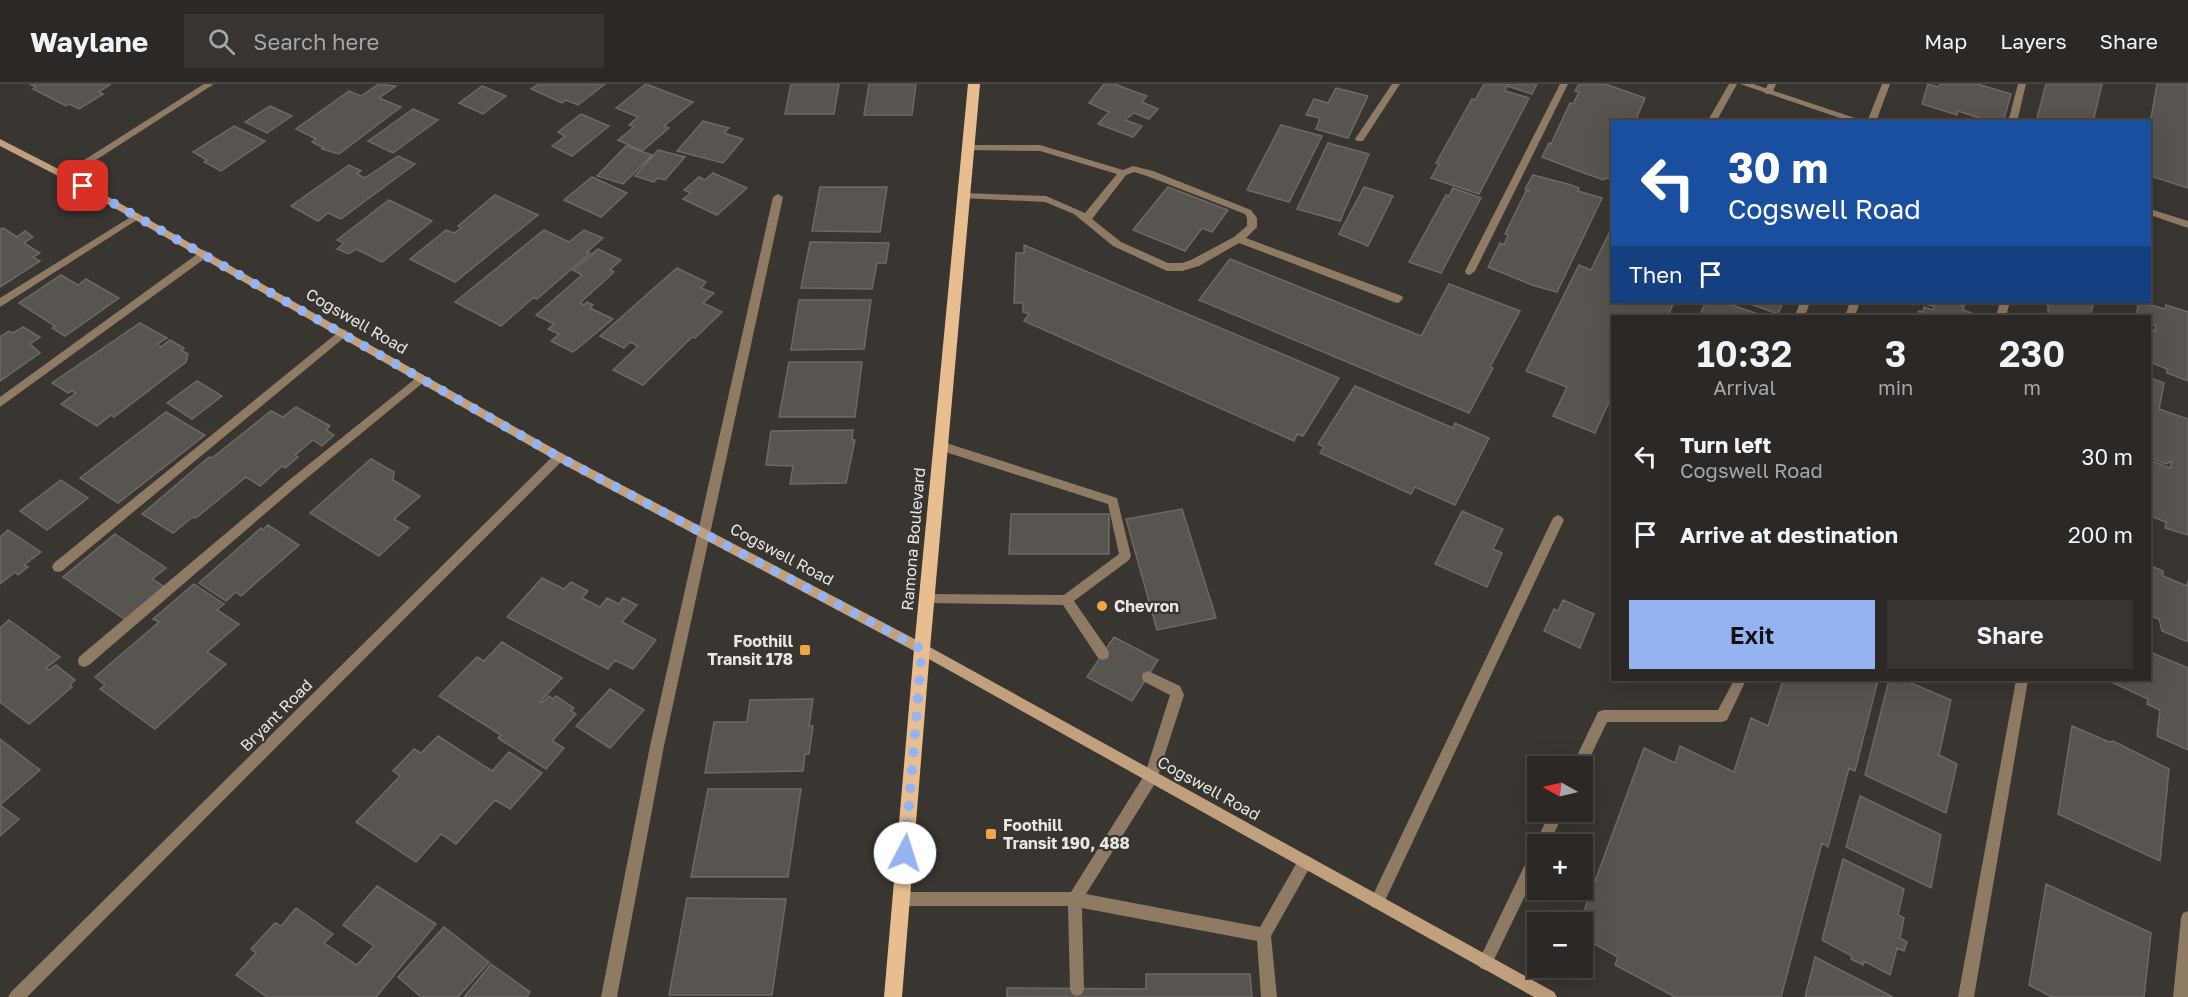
<!DOCTYPE html>
<html lang="en">
<head>
<meta charset="utf-8">
<style>
	:root { --surface:#2b2825; --page:#373432; --text:#f1f3f6; --muted:#a6a6a7; --line:#474442; --accent:#95b2f1 }
	body { margin:0; font-family:"Golos Text",sans-serif; background:var(--page); color:var(--text); height:100vh; display:flex; flex-direction:column; font-size:22px; white-space:nowrap }
	* { box-sizing:border-box; margin:0 }
	p { font-size:20px; color:var(--muted) }
	.icon { flex:none; width:33px; height:33px; fill:none; stroke:currentColor; stroke-width:2; stroke-linecap:round; stroke-linejoin:round }
	.map { position:relative; flex:1; overflow:hidden }
	.drawer { position:absolute; left:1611px; top:231px; width:540px; height:366px; display:flex; flex-direction:column; background:var(--surface); border-radius:0px; box-shadow:0 6px 24px #0002,0 0 0 2px var(--line) }
	.drawer>* { flex:none }
	.top-card { position:absolute; left:1611px; top:36px; width:540px; height:183px; border-radius:0px; box-shadow:0 6px 24px #0002,0 0 0 2px var(--line); background:#1a4fa0; color:#fff; overflow:hidden }
	.needle { width:39px; rotate:278deg }
	.buttons { position:absolute; left:1527px; top:672px; display:grid; gap:12px }
	.buttons a { display:grid; place-items:center; width:66px; height:66px; border-radius:0px; background:var(--surface); box-shadow:0 6px 24px #0002,0 0 0 2px var(--line); font-size:30px }
	.pin { position:absolute; display:grid; place-items:center; width:51px; height:51px; color:#fff; margin:-26px; border-radius:12px; box-shadow:0 3px 9px #0006 }
	.me { position:absolute; width:66px; margin:-33px; rotate:5deg; stroke-linejoin:round; filter:drop-shadow(0 0 4px #0008) }
	.turn { display:flex; align-items:center; gap:21px; height:126px; padding:0 18px; font-size:27px }
	.turn .icon { width:78px; height:78px; stroke-width:2.5 }
	.turn b { display:block; font-size:42px; line-height:51px }
	.then { display:flex; align-items:center; height:57px; padding:0 18px; background:#0003; gap:12px; font-size:22px }
	.eta { display:flex; justify-content:space-evenly; align-items:center; height:102px; text-align:center }
	.eta b { font-size:36px; font-weight:600; line-height:42px }
	.action { display:flex; gap:12px; margin-top:auto; padding:12px 18px }
	.action a { flex:1; height:69px; border-radius:0px; background:var(--accent); color:#111; font-size:24px; font-weight:600; line-height:69px; text-align:center }
	.action a+a { background:var(--page); color:var(--text) }
	ul { padding:0; list-style:none }
	li { display:flex; align-items:center; gap:18px; height:78px; padding:0 18px }
	li div { flex:1 }
	li b { display:block; font-size:22px }
	li em { font-style:normal }
	header { display:flex; align-items:center; gap:36px; box-sizing:border-box; height:84px; padding:0 30px; background:var(--surface); border-bottom:2px solid var(--line) }
	header strong { font-size:28px }
	nav { display:flex; gap:33px; margin-inline-start:auto; font-size:21px }
	.search { width:420px; height:54px; background:var(--page); display:flex; align-items:center; gap:15px; box-sizing:border-box; padding:0 21px; border-radius:0px; color:var(--muted); font-size:22px }
	.map>svg:first-child { display:block }
	.building { fill:#585450; stroke:#6e6965; stroke-width:1.5 }
	.lines { fill:none; stroke-linecap:round; stroke-linejoin:round }
	.lane { fill:#8f7a64; fill-rule:evenodd }
	.street { fill:#8f7a64; fill-rule:evenodd }
	.secondary { fill:#c1a07d; fill-rule:evenodd }
	.primary { fill:#e8bd90; fill-rule:evenodd }
	.route { stroke:#95b2f1; stroke-width:10; stroke-dasharray:0 18 }
	.poi-dot { fill:#f4a443; stroke:#393531; stroke-width:2 }
	.labels { text-anchor:middle; stroke-width:4.5; stroke-linejoin:round; paint-order:stroke }
	.street-label { font-size:16px; fill:#e8e6e3; stroke:#393531 }
	.poi-label { font-size:16px; font-weight:bold; fill:#e8e6e3; stroke:#393531; text-anchor:start }
</style>
</head>
<body>
<header>
<strong>Waylane</strong>
<div class="search"><svg class="icon" aria-label="search" viewBox="0 0 24 24"><circle cx="10" cy="10" r="6"/><path d="M15 15l6 6"/></svg>Search here</div>
<nav><a>Map</a><a>Layers</a><a>Share</a></nav>
</header>
<div class="map">
<svg width="2188" height="913" viewBox="0 0 2188 913">
	<rect width="100%" height="100%" fill="#393531"/>
	<path class="building" d="M30 0H111L99 8 103 10 79 25 69 20 66 22 33 5 36 3Z
		M379 0 396 2 379 14 401 23 339 70 322 65 324 64 312 58 316 55 296 45 349 7 361 12Z
		M539 0H605L578 21 566 16 562 19 531 5Z
		M646 0 693 18 664 42 669 44 642 67 618 56 634 43 629 41 638 33 616 24Z
		M791 0H839L834 30H785Z
		M869 0H916L912 31H864Z
		M1104 0H1114L1147 12 1142 18 1158 25 1149 35 1134 29 1125 36 1142 42 1133 53 1098 40 1109 28 1089 19Z
		M1484 0H1537L1532 10 1507 2 1505 7 1529 14 1479 110 1431 94 1439 80 1436 79 1472 15 1475 16Z
		M1579 0H1605L1645 14 1635 38H1612V89L1610 95 1605 94 1604 96 1584 89 1542 73 1549 59 1551 60 1570 19 1573 20 1579 8 1575 7Z
		M1928 0 1938 3 1940 0H1977L2011 10 2003 38H1992L1958 27 1957 31 1922 20Z
		M2046 0H2102L2093 38H2036Z
		M2157 0H2188V104L2150 92V40Z
		M482 2 506 12 483 30 459 19Z
		M1336 4 1368 12 1348 54 1316 45 1320 34 1306 31 1314 15 1328 19Z
		M270 22 292 32 267 49 245 38Z
		M413 25 438 36 393 69 368 57Z
		M581 30 609 42 572 72 552 62 565 52 558 48Z
		M703 37 729 44 724 49 743 55 723 79 677 67Z
		M1281 41 1322 52 1289 118 1247 106Z
		M234 42 265 57 221 87 204 78 207 76 193 68Z
		M1328 59 1369 70 1340 137 1297 125Z
		M626 62 652 71 623 100 597 92Z
		M658 66 685 73 665 96 657 94 654 98 635 92Z
		M398 72 415 80 341 135 328 129 318 137 291 122 349 81 361 87 357 90 365 94Z
		M713 89 747 104 717 131 683 115 691 109 684 106 699 93 705 96Z
		M1533 91 1568 100 1579 104 1578 107 1602 114 1557 208 1532 201 1488 183 1500 159 1504 161 1508 151 1505 150 1526 107H1530L1525 105Z
		M592 93 627 109 601 133 564 116Z
		M820 103H887L880 148 812 147Z
		M1168 103 1228 126 1212 148 1202 144 1185 167 1133 146Z
		M1364 103 1393 112 1368 162 1339 150Z
		M1453 104 1481 114 1441 189 1409 178 1446 111 1449 112Z
		M495 111 538 131 455 198 410 175 446 146 454 149 461 144 458 142Z
		M389 116 432 137 382 178 356 165 349 170 337 165 344 159 337 156Z
		M1612 143V218H1674L1668 232H1612V311L1595 349 1553 332 1567 303 1526 287 1579 181 1591 186Z
		M3 144 17 153 25 147 33 153 24 159 40 169 33 173 40 177 0 203V146Z
		M544 146 569 158 584 146 603 154 587 168 590 169 537 215 533 214 501 242 455 218Z
		M810 158 889 159 886 179H877L872 205 801 204Z
		M1024 161 1339 294 1303 352 1297 350 1294 357 1024 237 1029 230 1023 228V219H1014L1016 169H1024Z
		M598 165 621 176 610 186 614 188 580 219 584 221 587 218 593 221 590 224 613 235 573 268 551 257 559 250 548 245 554 240 536 231 582 191 573 186Z
		M1230 175 1421 252 1449 200 1520 227 1490 283 1493 284 1469 329 1199 216Z
		M677 184 706 198 701 204 714 209 703 219 722 228 695 254 692 253 643 301 613 286 638 262 630 258 624 264 600 252Z
		M61 191 78 201 86 195 119 214 65 252 52 244 55 242 19 219Z
		M799 216H871L864 265 791 266Z
		M1706 218H1723L1764 232H1699Z
		M1745 218H1783L1778 230Z
		M1929 218H1952L1964 222 1963 226 1974 230 1973 232H1917L1919 227 1923 228 1924 223 1933 226 1934 222 1928 221Z
		M2048 218H2094L2090 232H2048Z
		M2139 218 2165 225 2166 221 2188 228V297L2167 289V285L2150 278V245L2155 247 2156 242 2150 240V232H2136Z
		M140 239 167 254 157 260 161 263 170 256 184 264 181 266 188 270 186 278 114 333 111 331 97 342 61 320 76 309 72 307 68 309 52 299Z
		M23 243 40 253 30 260 40 269 0 297V253L9 247 13 249Z
		M789 278H862L855 333H779Z
		M2150 294 2164 299 2159 325 2188 335V451L2165 444 2166 438 2150 432V376L2170 384 2172 377 2166 380 2151 374Z
		M197 297 222 312 192 335 167 319Z
		M1355 302 1453 344 1455 339 1489 354 1455 421 1415 403 1411 410 1320 369 1324 363 1318 360Z
		M296 323 330 342 326 346 334 351 322 362 313 356 295 371 298 373 285 384 282 382 260 402 246 393 196 434 193 433 173 449 142 430 209 373 212 374 271 327 283 333Z
		M166 328 205 351 118 419 80 394Z
		M853 346 852 356H855L846 399 790 400 793 382 766 381 771 347Z
		M371 375 394 388 393 396 420 412 394 435 409 444 379 472 310 429Z
		M61 396 88 414 47 446 20 427Z
		M1182 425 1216 534 1157 546 1126 435Z
		M1462 427 1503 445 1493 465 1502 469 1487 503 1435 480Z
		M1011 430H1109V470H1009Z
		M268 441 299 461 241 512 236 508 226 517 199 499 261 444 263 446Z
		M8 446 41 468 24 481 28 483 18 491 15 488 0 500V453Z
		M115 450 166 484 152 495 165 503 126 536 63 493Z
		M2151 482 2163 487V492L2187 502 2188 497V558L2162 547 2159 535 2153 533 2150 537Z
		M542 494 564 505 571 498 588 507 582 514 600 523 607 514 619 520 623 514 637 521 622 538 656 556 633 585 615 576 608 585 507 533Z
		M194 500 224 520 217 526 239 540 207 568 226 580 155 645 100 605 105 601 95 593 159 538 153 535Z
		M1563 516 1594 530 1580 564 1544 547 1554 525 1558 527Z
		M9 536 60 573 46 584 49 586 56 581 75 596 70 601 72 603 29 640 0 618V544Z
		M1114 553 1158 576 1132 617 1087 593Z
		M502 558 562 594 540 618H543L549 612 553 615 556 612 574 624 571 627 576 630 552 657 564 664 546 685 498 654 501 651 439 612 477 573 484 577Z
		M2150 568 2188 584V666L2157 652 2160 626 2147 620 2148 615 2107 596H2150Z
		M1783 596H1878L1855 687 1849 684 1828 763 1822 759 1781 913H1675L1615 881 1618 873 1582 853V838H1580L1644 664 1675 679 1680 662 1734 688 1751 634 1768 642Z
		M1889 596H1904L1951 616 1939 671 1957 680 1946 729 1865 691Z
		M610 605 644 626 610 664 576 642Z
		M813 615 809 642H813L809 670H805L803 687 705 689 714 638H747L750 616Z
		M2072 642 2109 658 2113 657 2169 685 2160 777 2058 730Z
		M438 652 492 687 509 668 542 689 510 725 495 716 456 760 441 750 416 778 356 738 400 692 393 687 414 665 421 669Z
		M0 655 40 686 0 721 19 735 0 752Z
		M708 705H801L788 793H691Z
		M1860 712 1941 751 1931 804 1846 763Z
		M1843 775 1904 805 1898 831 1904 834 1900 854 1907 858 1904 867 1897 864 1890 891 1864 877 1863 881 1851 875 1852 872 1822 856Z
		M2046 800 2151 849 2144 913H2052L2029 901Z
		M377 802 436 840 376 913H267L236 891 256 869 251 865 275 839 281 842 296 824 333 850 324 859 357 881 374 862 343 841Z
		M687 814 786 815 772 911H669Z
		M444 843 489 878 458 913H421L398 893Z
		M1815 873 1893 913H1805Z
		M491 880 530 908 527 913H464Z
		M1146 890H1250L1252 913H1007V904L1146 905Z"/>
	<g class="lines">
		<path class="lane" d="M1392 0H1400L1363 57H1357L1355 55Z
			M1560 0H1568L1475 187 1470 191 1466 190 1465 187Z
			M1729 0H1737L1716 38H1707Z
			M1768 0H1776L1772 10H1766L1764 8Z
			M1882 0H1890L1876 38H1867Z
			M2018 0H2026L2017 38H2008Z
			M969 61H1040L1123 86 1133 82 1153 87 1251 126 1257 134V143L1246 154 1402 212 1403 215 1398 219 1394 218 1239 159 1199 182 1182 187H1167L1113 162 1074 130 1045 118 961 114 959 112 964 109 1046 112 1085 129 1117 90 1040 67 966 66V62ZM1134 88 1147 92 1245 130 1247 134V142L1234 153 1191 176 1182 179H1168L1121 158 1092 135 1126 91Z
			M778 110 783 113 664 662 617 913H601L650 662 773 113Z
			M137 129 142 132 140 134 0 223V214Z
			M203 166 207 167V173L0 323V313Z
			M1800 218H1810L1805 232H1795Z
			M1850 218H1860L1855 232H1845Z
			M2000 218H2010L2006 232H1996Z
			M342 245 346 246 347 249 346 252 62 487 58 488 54 487 52 483 54 479Z
			M421 290 426 294 425 297 296 403 89 581 84 583 79 581 78 577 79 573 288 397Z
			M940 357 1117 414 1131 472 1129 476 1074 517 1108 566 1109 570 1108 574 1103 576 1098 574 1063 521 924 519 922 515 924 511 928 510 1064 511 1119 470 1108 420 936 365 934 362Z
			M1558 431 1562 433 1564 436 1382 823 1377 825 1372 823 1370 818 1372 813 1552 436 1554 433Z
			M1148 587 1180 602 1184 611 1156 698 1086 810 1260 843 1300 773 1305 771 1310 773 1312 778 1310 783 1271 852 1277 913H1261L1257 857 1082 824 1084 905 1082 910 1077 912 1072 910 1070 905 1068 822H901L896 820 894 815 896 810 901 808H1071L1145 690 1170 611 1143 597 1142 593 1143 589Z
			M1734 596H1746L1727 636 1722 638H1607L1584 686 1582 682H1572L1598 628 1603 626H1718Z
			M2016 596H2028L1974 913H1958Z
			M1550 728H1564L1549 760H1538V785L1490 884 1485 886 1480 884 1478 879 1480 874 1533 764 1536 763 1535 760Z
			M2188 827V913H2173L2181 834 2183 829Z"/>
		<path class="street" d="M204 0H214L68 94H62V90Z
			M1740 0H1753L1867 38H1852Z
			M2150 125 2188 137V144L2150 131Z
			M559 368 563 370 565 373 563 376 27 913H8L11 908 555 370Z"/>
		<path class="secondary" d="M0 55 68 90 563 370 926 561 1554 908 1557 913H1534L918 569 555 376 62 94 0 62Z"/>
		<path class="primary" d="M968 0H980L930 565 902 913H884L914 565Z"/>
	</g>
	<g class="lines">
		<path class="route" d="M83 102 559 373 922 565 905 769"/>
	</g>
	<g class="poi-dot">
		<circle cx="1102" cy="522" r="6"/>
		<rect x="799" y="560" width="12" height="12" rx="3"/>
		<rect x="985" y="744" width="12" height="12" rx="3"/>
	</g>
	<g class="labels">
		<g class="street-label">
			<text transform="translate(357 237) rotate(30)" y="6">Cogswell Road</text>
			<text transform="translate(913 455) rotate(-85)" y="6">Ramona Boulevard</text>
			<text transform="translate(782 470) rotate(28)" y="6">Cogswell Road</text>
			<text transform="translate(276 631) rotate(-45)" y="6">Bryant Road</text>
			<text transform="translate(1209 704) rotate(29)" y="6">Cogswell Road</text>
		</g>
		<g class="poi-label">
			<text x="1114" y="528">Chevron</text>
			<text x="793" y="563" text-anchor="end">Foothill<tspan x="793" dy="18">Transit 178</tspan></text>
			<text x="1003" y="747">Foothill<tspan x="1003" dy="18">Transit 190, 488</tspan></text>
		</g>
	</g>
</svg>
<div class="buttons">
<a><svg class="needle" viewBox="-14 -14 28 28"><path d="M0-13l5 13h-10z" fill="#e53935"/><path d="M0 13l5-13h-10z" fill="#a6a6a7"/></svg></a>
<a>+</a>
<a>−</a>
</div>
<div class="pin" style="left:83px;top:102px;background:#d93025"><svg class="icon" aria-label="arrive" viewBox="0 0 24 24"><path d="M6 21V4h12l-3 4 3 4H6"/></svg></div>
<svg class="me" style="left:905px;top:769px" viewBox="-20 -20 40 40"><circle r="19" fill="#fff"/><path d="M0-13L10 11 0 6-10 11z" fill="#95b2f1"/></svg>
<div class="top-card">
<div class="turn"><svg class="icon" aria-label="left" viewBox="0 0 24 24"><path d="M17 20v-9H6M10 6l-5 5 5 5"/></svg><div><b>30 m</b>Cogswell Road</div></div>
<div class="then">Then<svg class="icon" aria-label="arrive" viewBox="0 0 24 24"><path d="M6 21V4h12l-3 4 3 4H6"/></svg></div>
</div>
<section class="drawer">
<div class="eta">
<div><b>10:32</b><p>Arrival</p></div>
<div><b>3</b><p>min</p></div>
<div><b>230</b><p>m</p></div>
</div>
<ul>
<li><svg class="icon" aria-label="left" viewBox="0 0 24 24"><path d="M17 20v-9H6M10 6l-5 5 5 5"/></svg><div><b>Turn left</b><p>Cogswell Road</p></div><em>30 m</em></li>
<li><svg class="icon" aria-label="arrive" viewBox="0 0 24 24"><path d="M6 21V4h12l-3 4 3 4H6"/></svg><div><b>Arrive at destination</b></div><em>200 m</em></li>
</ul>
<div class="action"><a>Exit</a><a>Share</a></div>
</section>
</div>
</body>
</html>
